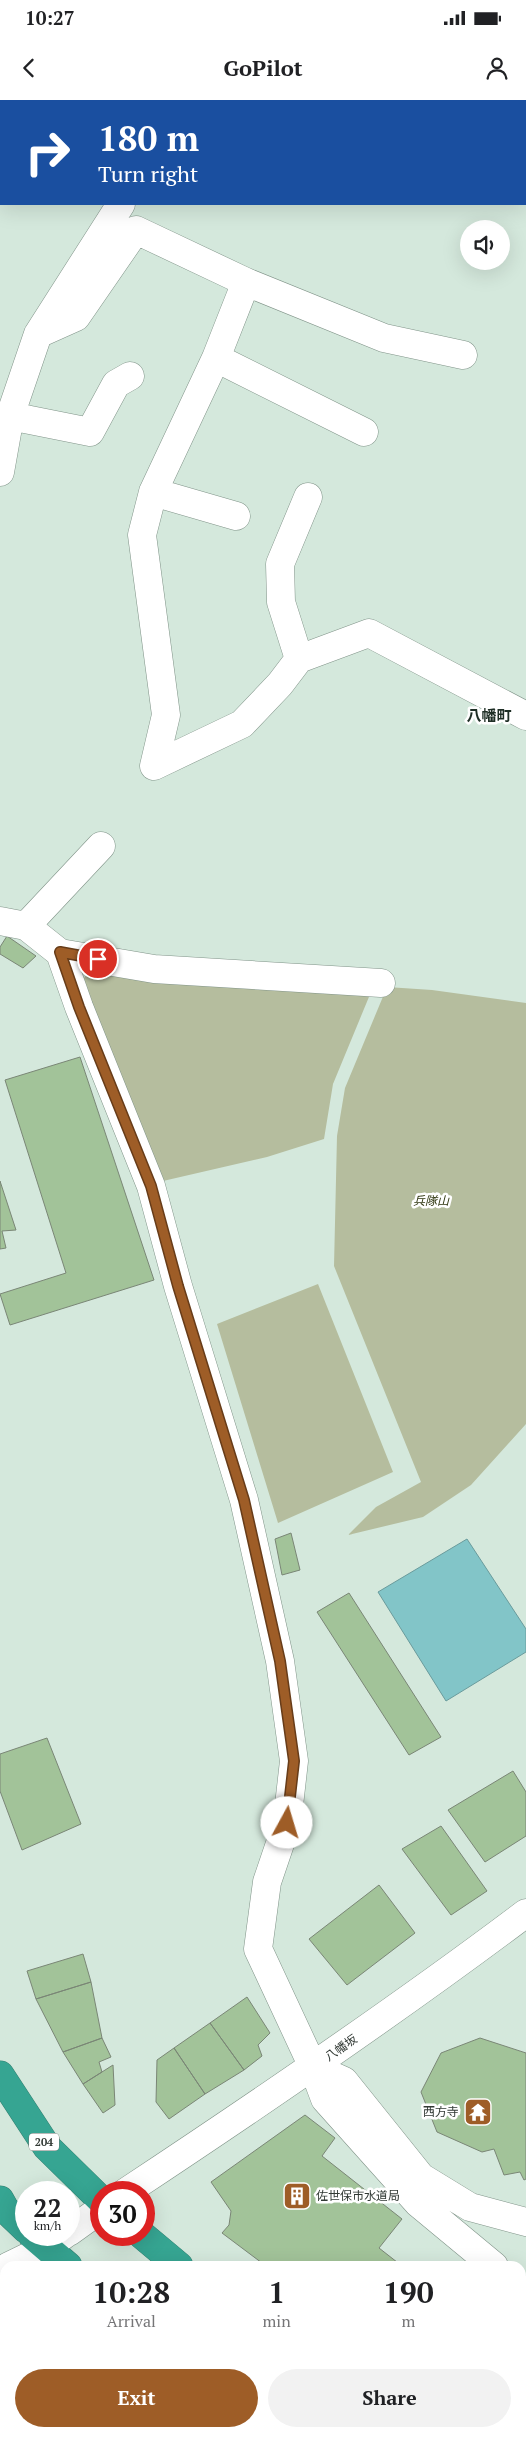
<!DOCTYPE html>
<html lang="en">
<head>
<meta charset="utf-8">
<style>
	:root { --surface:#fff; --page:#f2f2f2; --text:#202124; --muted:#757577; --accent:#9e5d27 }
	body { margin:0; font-family:"PT Serif","Noto Sans JP",serif; background:var(--page); color:var(--text); height:100vh; display:flex; flex-direction:column; font-size:19px; white-space:nowrap }
	* { box-sizing:border-box; margin:0 }
	p { font-size:16px; color:var(--muted) }
	.icon { flex:none; width:28px; height:28px; fill:none; stroke:currentColor; stroke-width:2; stroke-linecap:round; stroke-linejoin:round }
	.map { position:relative; flex:1; overflow:hidden }
	.details { position:absolute; left:0px; top:2161px; width:526px; height:176px; display:flex; flex-direction:column; background:var(--surface); border-radius:15px 15px 0 0; box-shadow:0 5px 20px #0002 }
	.details>* { flex:none }
	.hud { position:absolute; left:0px; top:0px; width:526px; height:105px; box-shadow:0 5px 20px #0002; background:#1a4fa0; color:#fff; overflow:hidden }
	.buttons { position:absolute; left:460px; top:120px; display:grid; gap:10px }
	.buttons a { display:grid; place-items:center; width:50px; height:50px; border-radius:50%; background:var(--surface); box-shadow:0 5px 20px #0002; font-size:25px }
	.speed { position:absolute; left:15px; top:2081px; display:flex; gap:10px; font-size:25px; font-weight:700; text-align:center }
	.speed>* { display:grid; place-content:center; width:65px; height:65px; border-radius:50%; background:var(--surface); box-shadow:0 5px 20px #0002; line-height:1 }
	.speed small { font-size:12px; font-weight:400 }
	.speed .limit { border:8px solid #d22; background:#fff; color:#111 }
	.pin { position:absolute; display:grid; place-items:center; width:42px; height:42px; color:#fff; margin:-21px; border:2px solid #fff; border-radius:50%; box-shadow:0 1px 5px #0007 }
	.me { position:absolute; width:55px; margin:-28px; rotate:6deg; stroke-linejoin:round; filter:drop-shadow(0 0 4px #0008) }
	.turn { display:flex; align-items:center; gap:18px; height:105px; padding:0 15px; font-size:22px }
	.turn .icon { width:65px; height:65px; stroke-width:2.5 }
	.turn b { display:block; font-size:35px; line-height:42px }
	.eta { display:flex; justify-content:space-evenly; align-items:center; height:85px; text-align:center }
	.eta b { font-size:30px; font-weight:800; line-height:35px }
	.action { display:flex; gap:10px; margin-top:auto; padding:10px 15px }
	.action a { flex:1; height:58px; border-radius:30px; background:var(--accent); color:#fff; font-size:20px; font-weight:800; line-height:58px; text-align:center }
	.action a+a { background:var(--page); color:var(--text) }
	.status { display:flex; justify-content:space-between; align-items:center; height:35px; padding:0 25px; background:var(--surface); direction:ltr }
	.status svg { height:14px; fill:currentColor }
	header { display:flex; justify-content:space-between; align-items:center; height:65px; padding:0 15px; background:var(--surface); font-size:22px; font-weight:800 }
	.map>svg:first-child { display:block }
	.green { fill:#b5bd9e }
	.water { fill:#82c5c8; stroke:#6a9b9c }
	.building { fill:#a2c399; stroke:#7a8676 }
	.lines { fill:none; stroke-linecap:round; stroke-linejoin:round }
	.minor-casing { stroke:#819489; stroke-width:29 }
	.highway-casing { stroke:#347f71; stroke-width:29 }
	.minor { stroke:#fff; stroke-width:28 }
	.highway { stroke:#36a592; stroke-width:28 }
	.route-casing { stroke:#673c19; stroke-width:12 }
	.route { stroke:#9e5d27; stroke-width:9 }
	.labels { text-anchor:middle; stroke-width:5; stroke-linejoin:round; paint-order:stroke }
	.shield { fill:#fff; stroke:#6f7471; stroke-width:1 }
	.shield-label { font-size:11px; font-weight:bold; fill:#313934 }
	.park-label { font-size:12px; font-style:italic; fill:#2e350e; stroke:#fff }
	.street-label { font-size:12px; fill:#313934; stroke:#fff }
	.poi-label { font-size:12px; fill:#313934; stroke:#fff; text-anchor:end }
	.quarter-label { font-size:15px; font-weight:bold; fill:#1e2e25; stroke:#fff }
</style>
</head>
<body>
<div class="status"><b>10:27</b><svg viewBox="0 0 49 12"><path d="M0 12V9h3v3zM5 12V6h3v6zM10 12V3h3v9zM15 12V0h3v12zM26 1h20v11H26zM47 4h2v5h-2z"/></svg></div>
<header><svg class="icon" aria-label="back" viewBox="0 0 24 24"><path d="M15 5l-7 7 7 7"/></svg>GoPilot<svg class="icon" aria-label="person" viewBox="0 0 24 24"><circle cx="12" cy="8" r="4"/><path d="M4 21q1-7 8-7t8 7"/></svg></header>
<div class="map">
<svg width="526" height="2337" viewBox="0 0 526 2337">
	<rect width="100%" height="100%" fill="#d4e8dc"/>
	<path class="green" d="M93 868 371 892 333 984 324 1039 267 1057 163 1081 82 880Z
		M387 887 432 890 526 903V1324L471 1385 423 1417 348 1435 376 1407 421 1382 334 1166 337 1036 345 988Z
		M318 1184 393 1372 278 1423 217 1224Z"/>
	<path class="water" d="M467 1439 526 1529V1552L446 1601 378 1492Z"/>
	<path class="building" d="M7 836 36 856 23 868 0 854V847Z
		M80 957 154 1180 10 1225 0 1194 66 1173 5 980Z
		M0 1081 16 1130 2 1131 6 1148 0 1149Z
		M291 1433 300 1470 282 1475 275 1439Z
		M349 1493 441 1637 409 1655 317 1512Z
		M47 1638 81 1724 22 1750 0 1691V1654Z
		M513 1671 526 1692V1736L485 1762 448 1710Z
		M441 1726 487 1791 451 1815 402 1749Z
		M379 1785 415 1833 347 1885 309 1839Z
		M83 1854 91 1882 36 1899 27 1871Z
		M91 1882 102 1938 63 1952 36 1899Z
		M247 1897 270 1933 258 1945 262 1956 244 1970 210 1923Z
		M210 1923 244 1970 205 1994 174 1948Z
		M102 1938 111 1957 99 1962 102 1972 83 1984 63 1952Z
		M480 1938 526 1953V2079L524 2080 520 2072 504 2075 494 2049 482 2052 437 2032 421 1992 441 1953Z
		M174 1948 205 1994 169 2019 156 2002 157 1960Z
		M113 1965 115 2005 103 2013 83 1984Z
		M305 2015 335 2038 322 2056 402 2119 379 2148 402 2166H266L222 2133 229 2125 231 2111 211 2082Z
		M521 2277 526 2281V2297L521 2304Z"/>
	<g class="lines">
		<g class="minor-casing">
			<path id="minor" d="M149 1V0
				M38 234 76 217 136 130 246 182
				M216 258 364 332
				M10 316 90 332 116 284 130 276
				M0 372 10 316 38 234 121 104
				M153 392 236 416
				M299 559 281 502 280 464 308 397
				M154 666 166 615 142 435 153 392 216 258 246 182 384 238 463 255
				M154 666 242 624 280 584 299 559 369 533 526 616
				M0 821 26 826 60 853 154 869 381 883
				M26 826 101 746
				M60 853 79 907 151 1086 178 1186 244 1400 280 1561 294 1661 287 1723 267 1782 258 1849 313 1967 325 1999 418 2103 494 2166
				M313 1967 344 1981 421 2077 470 2107 526 2122
				M126 2092C262 2002 396 1911 526 1813
				M69 2132 101 2109
				M9 2166 46 2148 64 2135
				M521 2189 526 2193
				M0 2257 5 2254"/>
		</g>
		<g class="highway-casing">
			<path id="highway" d="M0 1975 47 2047 101 2100
				M0 2100 5 2109 26 2129
				M32 2135 68 2166
				M142 2135 179 2166
				M273 2332 278 2337
				M377 2332 385 2337"/>
		</g>
		<use href="#minor" class="minor"/>
		<use href="#highway" class="highway"/>
	</g>
	<g class="lines">
		<g class="route-casing">
			<path id="route" d="M98 859 60 852 79 907 151 1086 178 1186 244 1400 280 1561 294 1661 287 1723"/>
		</g>
		<use href="#route" class="route"/>
	</g>
	<defs>
		<g id="temple-square" transform="scale(1.4375)"><rect x="-9" y="-9" width="18" height="18" rx="4" fill="#9e5d27" stroke="#fff"/><path d="M0-6L5-2H3V0L6.5 2.5H4V6H1.5V3h-3V6H-4V2.5H-6.5L-3 0V-2H-5Z" fill="#fff"/></g>
		<g id="building-square" transform="scale(1.4375)"><rect x="-9" y="-9" width="18" height="18" rx="4" fill="#9e5d27" stroke="#fff"/><path d="M-4-6H4V6H1V3H-1V6H-4ZM-2.5-4.3h1.7v1.8h-1.7ZM.8-4.3h1.7v1.8H.8ZM-2.5-1h1.7V.8h-1.7ZM.8-1h1.7V.8H.8Z" fill="#fff"/></g>
	</defs>
	<g fill-rule="evenodd">
		<use href="#temple-square" x="478" y="2012"/>
		<use href="#building-square" x="297" y="2096"/>
	</g>
	<g class="labels">
		<rect class="shield" x="29" y="2033.5" width="30" height="17" rx="4"/>
		<g class="shield-label">
			<text x="44" y="2046">204</text>
		</g>
		<g class="park-label">
			<text x="431" y="1105">兵隊山</text>
		</g>
		<g class="street-label">
			<text transform="translate(341 1948) rotate(-35)" y="4">八幡坂</text>
		</g>
		<g class="poi-label">
			<text x="459" y="2016">西方寺</text>
			<text x="316" y="2100" text-anchor="start">佐世保市水道局</text>
		</g>
		<g class="quarter-label">
			<text x="489" y="621">八幡町</text>
		</g>
	</g>
</svg>
<div class="buttons">
<a><svg class="icon" aria-label="sound" viewBox="0 0 24 24"><path d="M4 9h4l5-4v14l-5-4H4zM17 9q2 3 0 6"/></svg></a>
</div>
<div class="speed"><div>22<small>km/h</small></div><div class="limit">30</div></div>
<div class="pin" style="left:98px;top:859px;background:#d93025"><svg class="icon" aria-label="arrive" viewBox="0 0 24 24"><path d="M6 21V4h12l-3 4 3 4H6"/></svg></div>
<svg class="me" style="left:287px;top:1723px" viewBox="-20 -20 40 40"><circle r="19" fill="#fff"/><path d="M0-13L10 11 0 6-10 11z" fill="#9e5d27"/></svg>
<div class="hud">
<div class="turn"><svg class="icon" aria-label="right" viewBox="0 0 24 24"><path d="M7 20v-9h11M14 6l5 5-5 5"/></svg><div><b>180 m</b>Turn right</div></div>
</div>
<section class="details">
<div class="eta">
<div><b>10:28</b><p>Arrival</p></div>
<div><b>1</b><p>min</p></div>
<div><b>190</b><p>m</p></div>
</div>
<div class="action"><a>Exit</a><a>Share</a></div>
</section>
</div>
</body>
</html>
